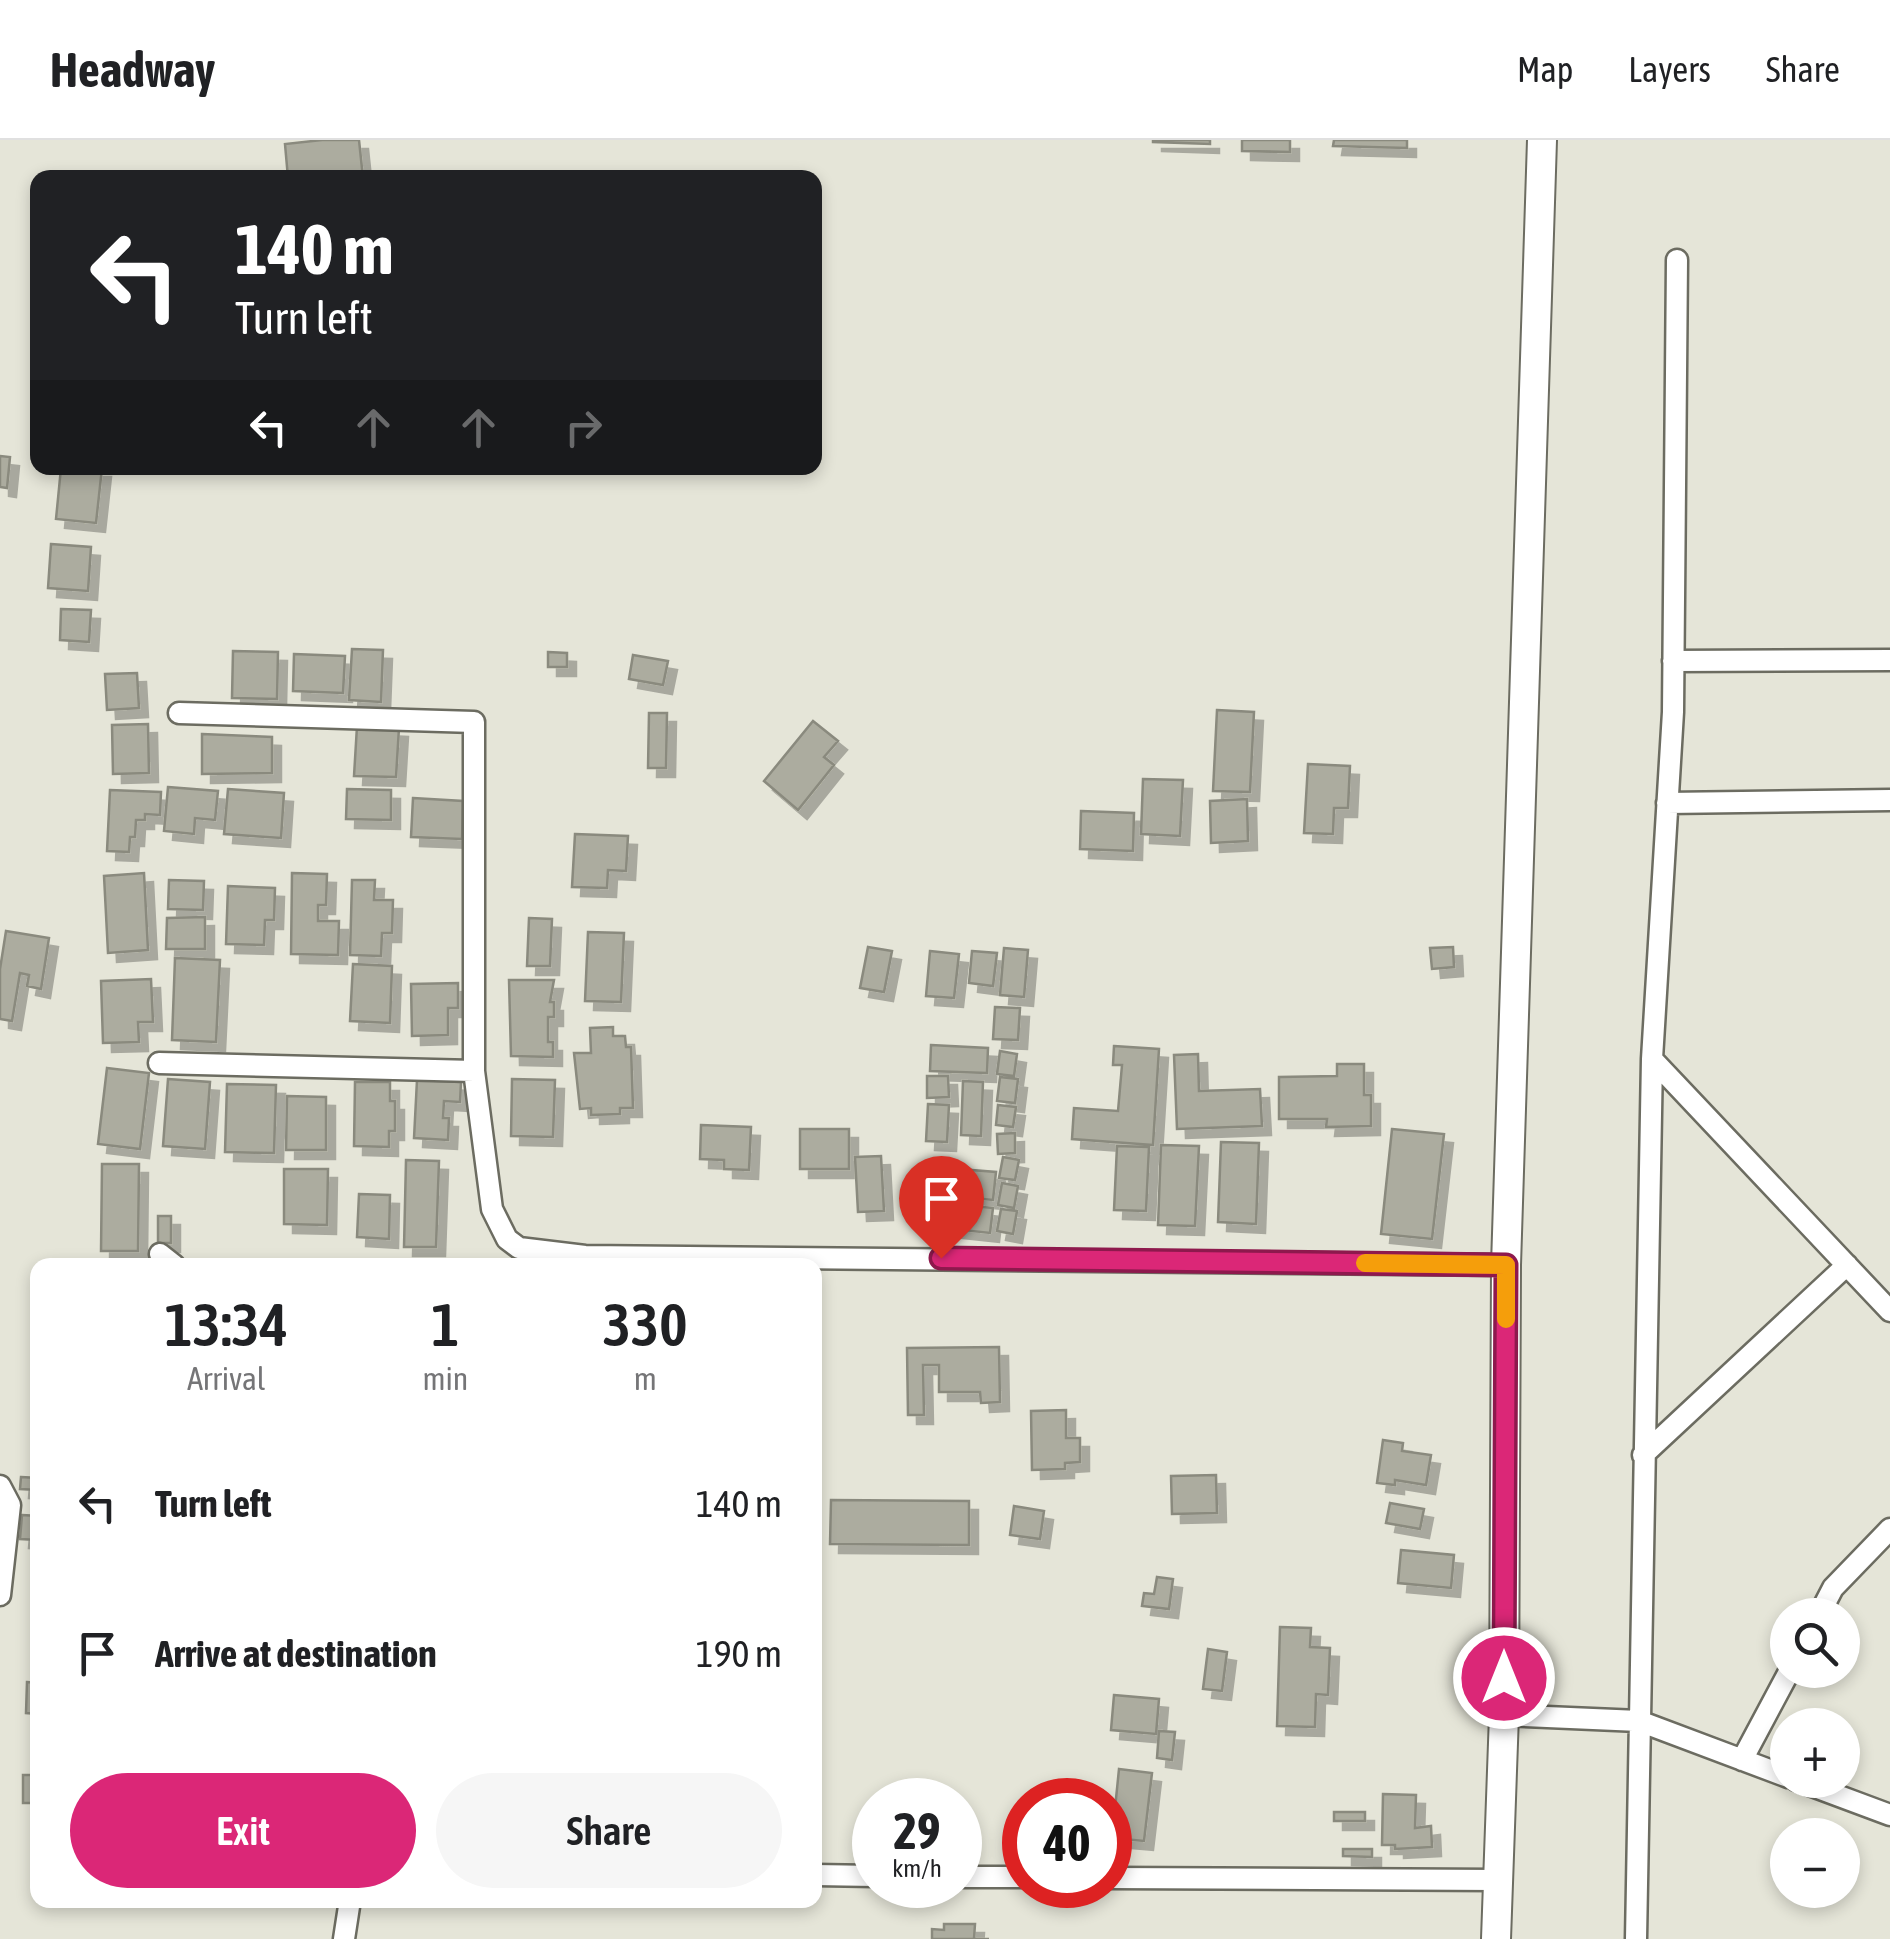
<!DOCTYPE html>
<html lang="en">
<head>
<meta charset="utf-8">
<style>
	:root { --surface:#fff; --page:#f6f6f6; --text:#202124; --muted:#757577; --line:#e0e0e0; --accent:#db2777 }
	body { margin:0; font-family:"Asap Condensed",sans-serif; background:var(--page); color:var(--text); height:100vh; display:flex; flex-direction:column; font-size:38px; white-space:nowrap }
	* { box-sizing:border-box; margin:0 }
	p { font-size:32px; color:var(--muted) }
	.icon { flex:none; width:55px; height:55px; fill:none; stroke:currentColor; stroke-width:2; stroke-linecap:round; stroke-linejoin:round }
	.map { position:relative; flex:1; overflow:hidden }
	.panel { position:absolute; left:30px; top:1118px; width:792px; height:650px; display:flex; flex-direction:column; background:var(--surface); border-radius:20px; box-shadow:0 5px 15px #0003 }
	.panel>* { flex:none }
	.guide { position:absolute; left:30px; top:30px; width:792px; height:305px; border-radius:20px; box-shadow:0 5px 15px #0003; background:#202124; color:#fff; overflow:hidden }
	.buttons { position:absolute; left:1770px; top:1458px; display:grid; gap:20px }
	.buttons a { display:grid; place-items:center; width:90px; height:90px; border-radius:50%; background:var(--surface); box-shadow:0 5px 15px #0003; font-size:50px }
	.speed { position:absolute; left:852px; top:1638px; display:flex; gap:20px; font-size:50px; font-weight:700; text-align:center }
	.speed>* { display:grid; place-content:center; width:130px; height:130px; border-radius:50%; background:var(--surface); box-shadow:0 5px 15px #0003; line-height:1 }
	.speed small { font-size:25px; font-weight:400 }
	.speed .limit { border:15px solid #d22; background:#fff; color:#111 }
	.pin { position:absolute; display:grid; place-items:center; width:85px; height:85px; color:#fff; margin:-102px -42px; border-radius:50% 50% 50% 0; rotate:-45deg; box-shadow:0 0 10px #0007 }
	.pin .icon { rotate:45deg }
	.me { position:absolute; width:110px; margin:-55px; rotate:0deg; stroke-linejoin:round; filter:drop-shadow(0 0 8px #0008) }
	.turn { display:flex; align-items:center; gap:35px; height:210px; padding:0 40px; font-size:45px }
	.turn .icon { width:130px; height:130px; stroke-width:2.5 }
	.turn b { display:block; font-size:70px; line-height:85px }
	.lanes { display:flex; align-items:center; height:95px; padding:0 40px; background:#0003; justify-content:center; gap:50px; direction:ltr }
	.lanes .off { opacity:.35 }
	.eta { display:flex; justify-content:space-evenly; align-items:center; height:170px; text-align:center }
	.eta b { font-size:60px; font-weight:600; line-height:70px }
	.primary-button { display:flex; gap:20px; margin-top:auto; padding:20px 40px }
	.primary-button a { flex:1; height:115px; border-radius:60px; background:var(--accent); color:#fff; font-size:40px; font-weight:600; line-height:115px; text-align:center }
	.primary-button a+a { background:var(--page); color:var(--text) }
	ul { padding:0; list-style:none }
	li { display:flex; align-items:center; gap:30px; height:150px; padding:0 40px }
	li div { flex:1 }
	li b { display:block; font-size:38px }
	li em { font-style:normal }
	header { display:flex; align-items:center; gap:60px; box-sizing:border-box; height:140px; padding:0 50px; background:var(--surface); border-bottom:2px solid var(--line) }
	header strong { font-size:48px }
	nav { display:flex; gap:55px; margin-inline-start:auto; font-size:35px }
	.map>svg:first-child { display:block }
	.building { fill:#acac9f; stroke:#8a8a7e; stroke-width:2.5; filter:url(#shadow) }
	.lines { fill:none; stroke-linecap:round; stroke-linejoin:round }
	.minor-casing { stroke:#6c6c61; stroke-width:25 }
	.tertiary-casing { stroke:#6c6c61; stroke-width:32 }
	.minor { stroke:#fff; stroke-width:20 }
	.tertiary { stroke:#fff; stroke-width:28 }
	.route-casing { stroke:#8e194d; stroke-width:25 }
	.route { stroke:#db2777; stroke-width:18 }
	.slow { stroke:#f59e0b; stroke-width:18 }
</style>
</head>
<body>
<header>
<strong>Headway</strong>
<nav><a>Map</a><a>Layers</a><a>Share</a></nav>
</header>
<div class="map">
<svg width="1890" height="1799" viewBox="0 0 1890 1799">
	<defs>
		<filter id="shadow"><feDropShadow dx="9" dy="9" stdDeviation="0" flood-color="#0004"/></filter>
	</defs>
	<rect width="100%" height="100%" fill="#e5e5d8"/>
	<path class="building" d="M322 0H359L363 38H288L285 4Z
		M1153 0H1210V4L1153 2Z
		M1242 0H1290V12L1242 11Z
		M1334 0H1407V8L1333 6Z
		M0 316 10 317 7 348 0 347Z
		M61 328H102L96 383 56 379Z
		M51 404 91 407 88 451 48 448Z
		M61 469 91 470 89 502 60 500Z
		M352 509 383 510 381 562 349 560Z
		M233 511 278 512 277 559 232 558Z
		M548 512 567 513V527H548Z
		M294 514 345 516 343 553 293 551Z
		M633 515 668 521 663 545 629 539Z
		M137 533 139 568 107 570 105 534Z
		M1217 570 1254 572 1250 652 1213 651Z
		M649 573H667L666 628H648Z
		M813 581 838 601 824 617 834 625 798 670 764 641Z
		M148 584 149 633 113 634 112 585Z
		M357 586 399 588 396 637 354 636Z
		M202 594 272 597V633L202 634Z
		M1308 624 1350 626 1348 668H1334L1333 694 1304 693Z
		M1143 639 1183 640 1180 696 1141 694Z
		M168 647 218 651 215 680 195 678 194 694 164 691Z
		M228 649 284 653 281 698 224 694Z
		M347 649 391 650V680L346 679Z
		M110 650 161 652 160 675 145 674V680H136L135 697H130L129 712 107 711Z
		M413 658 463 661 462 699 411 697Z
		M1247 659 1248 701 1211 703 1210 661Z
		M1081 671 1134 673 1133 711 1080 709Z
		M575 694 628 696 626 731 608 730 607 748 572 747Z
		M144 733 148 810 108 813 104 736Z
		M292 733 327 734 326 765H318V781H339L338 815 291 814Z
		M169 740 204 741 203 770 168 769Z
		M352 740H375L374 760H393L392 793H382L381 816 350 815Z
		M228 746 275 748 274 780H265L264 805 226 804Z
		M205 777V809H166L167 778Z
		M529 778 552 779 550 826H527Z
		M6 791 49 798 41 849 27 846 29 835 20 833 12 881 0 879V829Z
		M588 792 624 793 621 862 585 861Z
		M868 807 892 811 884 852 860 848Z
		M1453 807 1454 827 1432 829 1430 808Z
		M1004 808 1028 810 1024 857 1000 855Z
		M930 811 959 814 954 858 926 856Z
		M972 811 997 813 993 846 969 843Z
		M175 818 220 820 216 902 172 900Z
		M353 824 392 826 390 883 350 881Z
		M151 839 153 882H138L139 902 103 903 101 841Z
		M509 840H554L550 862H554V877H548V902H553V917L511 916Z
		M458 843V868H448V895L412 896 411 844Z
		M995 867 1020 868 1018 900 993 899Z
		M613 887V896H625L626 907H631L633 968H620V974L591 975V968L580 969 574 913H591L590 888Z
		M931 905 988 908 987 933 930 931Z
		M1114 906 1159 909 1153 1005 1072 999 1074 968 1118 971 1122 925H1113Z
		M1000 911 1017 914 1014 936 997 934Z
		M1198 914 1199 951 1260 949 1262 986 1177 989 1174 915Z
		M1337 924H1364V955H1371V986L1326 987 1327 979H1279V937L1337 936Z
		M107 928 149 933 140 1009 98 1004Z
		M927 936H948L949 957 927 958Z
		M1000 937 1018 939 1015 963 997 961Z
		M168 939 210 942 205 1009 163 1006Z
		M512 939 555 940 553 997 511 996Z
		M417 940 461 942 460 962 444 961 443 978H449L448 1000 414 998Z
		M963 941 983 942 981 996 961 995Z
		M355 942H390V961H395V991H389V1007L354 1006Z
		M227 944 276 945 274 1013 225 1012Z
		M287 956 326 957V1010H286Z
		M928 964 949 965 947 1002 926 1001Z
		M998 965 1016 967 1013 987 996 985Z
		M701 985 751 987 749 1030 724 1029V1020L700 1019Z
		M800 989H849V1029H800Z
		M1392 989 1444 994 1432 1099 1381 1094Z
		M1015 993V1013L998 1014 997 994Z
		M1221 1002 1259 1003 1256 1084 1218 1082Z
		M1161 1005 1199 1006 1195 1086 1158 1085Z
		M1117 1006 1149 1007 1146 1071 1114 1070Z
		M881 1016 884 1071 858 1072 855 1017Z
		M1003 1017 1019 1020 1015 1040 999 1038Z
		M406 1020 439 1021 436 1107H404Z
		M102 1024H139L138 1111H101Z
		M934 1027 996 1032 993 1060 932 1054Z
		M284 1029H328L327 1085 284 1084Z
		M1002 1043 1018 1046 1014 1068 998 1065Z
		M359 1054 390 1055 389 1099 357 1097Z
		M937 1062 993 1068 990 1093 934 1087Z
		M1001 1069 1017 1071 1013 1094 997 1091Z
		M158 1076H171V1103H158Z
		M999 1207 1000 1262 981 1263 980 1252H939V1225H923L924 1275H908L907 1208Z
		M1066 1270V1298H1080V1322L1065 1323V1329L1032 1330 1031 1271Z
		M1383 1300 1403 1303 1402 1311 1431 1315 1426 1345 1395 1340V1345L1377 1343Z
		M1216 1335 1217 1373 1172 1374 1171 1336Z
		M21 1337 38 1338V1350L20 1349Z
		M831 1360 969 1361V1405L830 1404Z
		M1390 1363 1424 1369 1420 1389 1386 1383Z
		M1014 1366 1044 1371 1040 1399 1010 1395Z
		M22 1375 38 1376V1400L20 1399Z
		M1401 1410 1454 1415 1451 1448 1398 1443Z
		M1157 1437 1173 1439 1169 1469 1142 1466 1144 1453 1154 1454Z
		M1280 1487 1311 1488 1310 1507 1330 1508 1328 1555 1316 1554 1315 1587 1277 1586Z
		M1208 1509 1227 1512 1222 1551 1203 1549Z
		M27 1542 38 1543V1574L26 1573Z
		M1114 1555 1159 1559 1156 1594 1111 1590Z
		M1159 1591 1175 1592 1172 1620 1157 1618Z
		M1119 1629 1152 1633 1144 1701 1112 1698Z
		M23 1635H33V1645H38V1663H23Z
		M1383 1654 1416 1655 1415 1688 1431 1686 1432 1707 1395 1709V1705H1382Z
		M1334 1672H1365V1681H1334Z
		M1343 1709H1372V1717L1343 1716Z
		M944 1784H975L974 1799H989H932V1789L944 1790Z"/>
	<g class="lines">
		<g class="minor-casing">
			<path id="minor" d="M1673 521 1890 520
				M179 573 474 582V931L492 1069 507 1099 519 1108 585 1116 1506 1125
				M1667 663 1890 660
				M1652 919 1890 1171
				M159 923 474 931
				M160 1114 174 1125
				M1643 1315 1847 1125
				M0 1346 10 1365 0 1455
				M1819 1475 1833 1448 1890 1389
				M1504 1575 1639 1581 1788 1637
				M1742 1620 1790 1530
				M1796 1640 1890 1675
				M815 1735 875 1736
				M960 1737H1025
				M1110 1738 1496 1740
				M344 1799 350 1760
				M1636 1799 1652 919 1673 572 1677 120"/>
		</g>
		<g class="tertiary-casing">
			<path id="tertiary" d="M1496 1799 1504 1575 1506 1125 1542 0"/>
		</g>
		<use href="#minor" class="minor"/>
		<use href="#tertiary" class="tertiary"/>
	</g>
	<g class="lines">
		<g class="route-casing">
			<path id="route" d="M941 1118 1506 1125 1504 1538"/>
		</g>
		<use href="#route" class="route"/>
		<path class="slow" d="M1365 1123 1506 1125V1179"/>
	</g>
</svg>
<div class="buttons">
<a><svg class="icon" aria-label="search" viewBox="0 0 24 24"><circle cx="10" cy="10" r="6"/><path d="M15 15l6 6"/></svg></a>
<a>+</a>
<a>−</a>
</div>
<div class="speed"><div>29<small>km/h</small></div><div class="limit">40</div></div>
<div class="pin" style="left:941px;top:1118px;background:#d93025"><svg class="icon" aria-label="arrive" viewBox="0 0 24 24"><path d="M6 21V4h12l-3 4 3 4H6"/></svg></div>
<svg class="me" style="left:1504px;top:1538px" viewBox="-20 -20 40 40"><circle r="17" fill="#db2777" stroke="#fff" stroke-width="3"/><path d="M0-11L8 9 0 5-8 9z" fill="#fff"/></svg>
<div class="guide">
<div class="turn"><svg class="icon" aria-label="left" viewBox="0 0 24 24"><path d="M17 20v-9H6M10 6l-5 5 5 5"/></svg><div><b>140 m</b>Turn left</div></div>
<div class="lanes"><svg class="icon" aria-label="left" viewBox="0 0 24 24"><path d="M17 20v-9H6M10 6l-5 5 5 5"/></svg><svg class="icon off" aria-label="ahead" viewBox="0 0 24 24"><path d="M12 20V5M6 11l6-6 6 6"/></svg><svg class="icon off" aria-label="ahead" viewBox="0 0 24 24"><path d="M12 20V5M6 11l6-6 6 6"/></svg><svg class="icon off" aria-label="right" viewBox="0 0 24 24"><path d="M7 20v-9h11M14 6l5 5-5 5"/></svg></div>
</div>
<section class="panel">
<div class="eta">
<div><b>13:34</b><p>Arrival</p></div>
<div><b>1</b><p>min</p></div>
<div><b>330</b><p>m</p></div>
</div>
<ul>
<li><svg class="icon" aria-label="left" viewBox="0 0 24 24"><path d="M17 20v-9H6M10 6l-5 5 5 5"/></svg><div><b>Turn left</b></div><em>140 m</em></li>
<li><svg class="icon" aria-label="arrive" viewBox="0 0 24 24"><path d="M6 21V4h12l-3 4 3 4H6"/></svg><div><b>Arrive at destination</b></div><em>190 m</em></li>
</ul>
<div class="primary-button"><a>Exit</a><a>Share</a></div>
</section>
</div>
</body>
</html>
